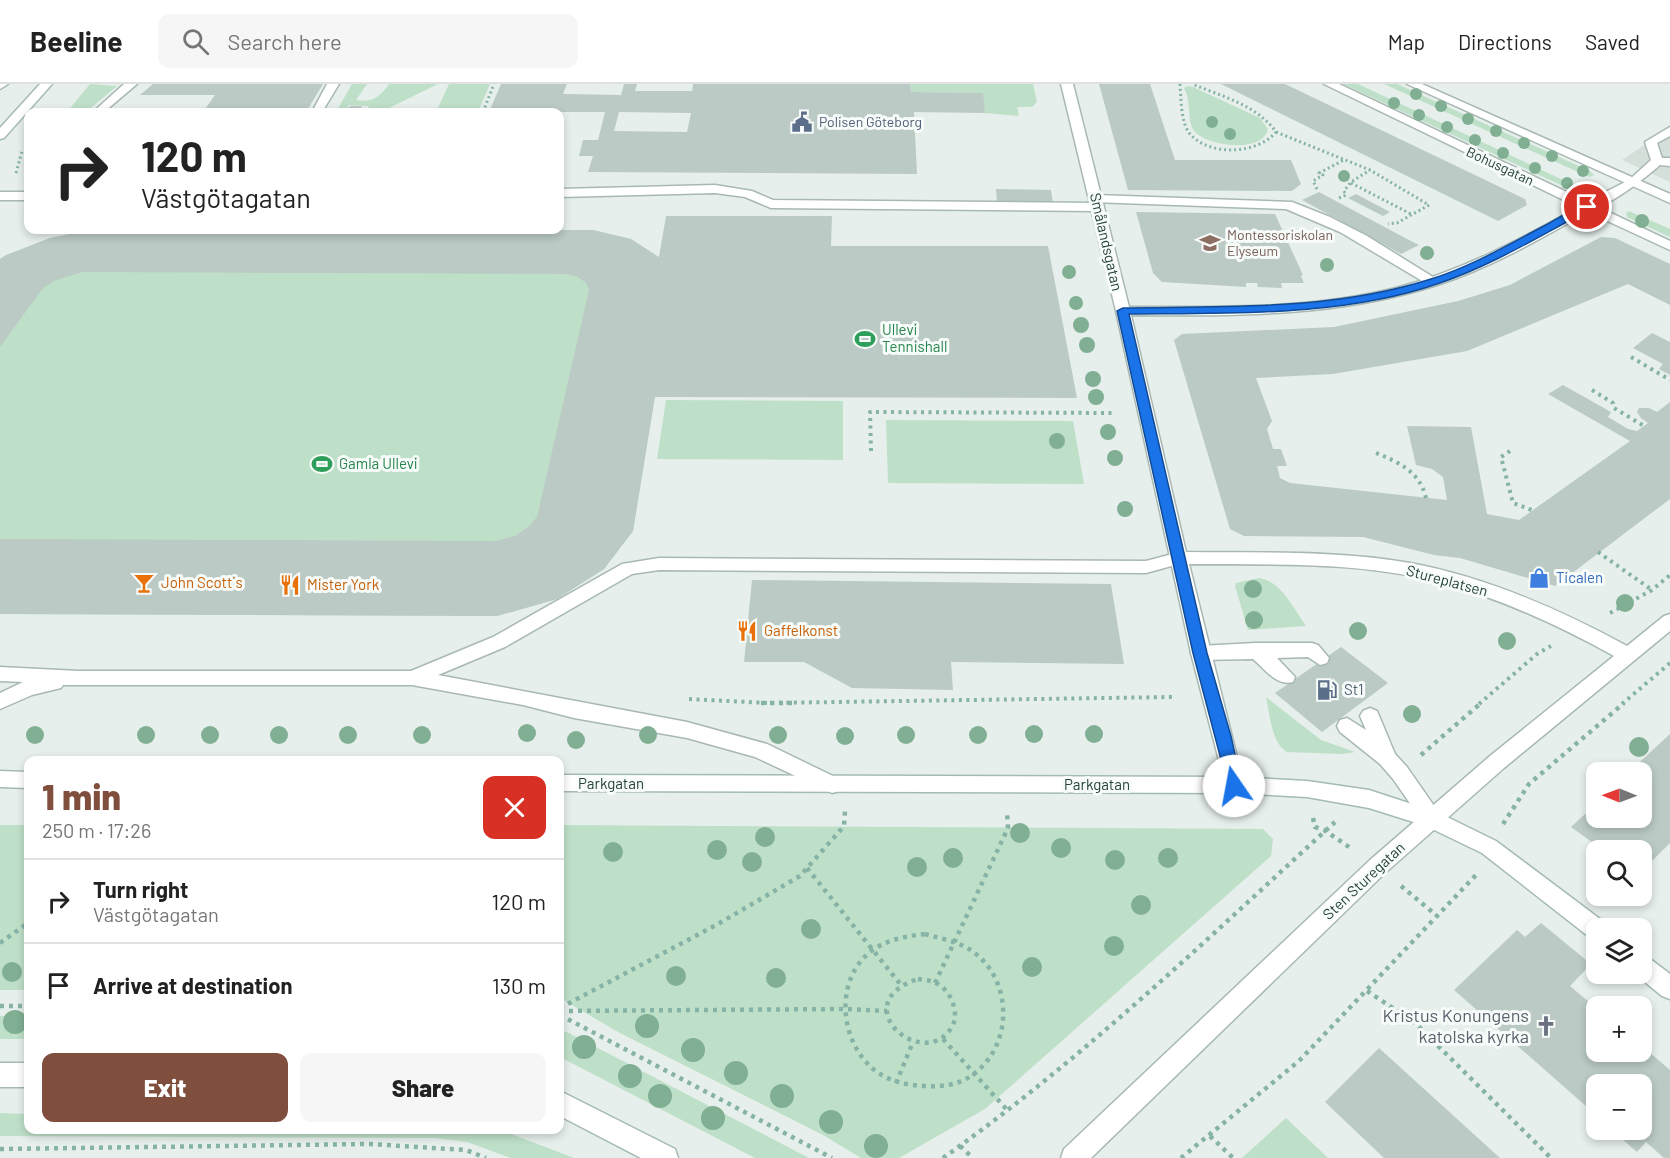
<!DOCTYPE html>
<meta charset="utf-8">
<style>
:root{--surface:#fff;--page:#f6f6f6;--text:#222;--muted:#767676;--line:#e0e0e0;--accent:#804e3d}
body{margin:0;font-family:Barlow,sans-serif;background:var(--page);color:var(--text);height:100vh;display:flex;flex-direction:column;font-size:22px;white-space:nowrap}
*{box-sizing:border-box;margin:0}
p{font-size:20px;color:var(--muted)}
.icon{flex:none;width:33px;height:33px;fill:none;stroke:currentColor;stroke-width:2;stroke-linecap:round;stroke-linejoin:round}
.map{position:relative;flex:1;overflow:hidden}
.side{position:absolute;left:24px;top:672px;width:540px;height:378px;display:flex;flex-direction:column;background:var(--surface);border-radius:12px;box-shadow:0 3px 9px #0003}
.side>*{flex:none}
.hud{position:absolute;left:24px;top:24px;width:540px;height:126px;border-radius:12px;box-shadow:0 3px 9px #0003;background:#fff;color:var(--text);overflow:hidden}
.needle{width:39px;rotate:271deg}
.buttons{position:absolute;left:1586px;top:678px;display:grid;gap:12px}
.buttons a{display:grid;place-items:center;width:66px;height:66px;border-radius:12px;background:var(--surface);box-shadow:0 3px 9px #0003;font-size:30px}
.pin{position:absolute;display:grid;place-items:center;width:51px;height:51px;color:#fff;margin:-26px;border:3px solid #fff;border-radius:50%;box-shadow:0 2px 6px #0007}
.me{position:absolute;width:66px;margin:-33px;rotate:348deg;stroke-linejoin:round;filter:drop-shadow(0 0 4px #0008)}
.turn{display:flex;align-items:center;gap:21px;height:126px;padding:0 18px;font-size:27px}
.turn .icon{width:78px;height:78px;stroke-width:2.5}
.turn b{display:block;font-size:42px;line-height:51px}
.round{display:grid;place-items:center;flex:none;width:63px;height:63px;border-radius:12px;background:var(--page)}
.overview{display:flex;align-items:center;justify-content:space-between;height:102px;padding:0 18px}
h1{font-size:36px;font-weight:800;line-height:45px;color:var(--accent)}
.cta{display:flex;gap:12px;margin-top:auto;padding:12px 18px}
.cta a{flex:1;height:69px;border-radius:12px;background:var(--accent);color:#fff;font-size:24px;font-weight:800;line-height:69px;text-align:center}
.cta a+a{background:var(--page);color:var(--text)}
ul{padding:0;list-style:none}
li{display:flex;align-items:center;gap:18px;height:84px;padding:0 18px;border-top:2px solid var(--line)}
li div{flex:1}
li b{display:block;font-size:22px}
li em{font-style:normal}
header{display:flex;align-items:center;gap:36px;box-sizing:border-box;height:84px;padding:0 30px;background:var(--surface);border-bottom:2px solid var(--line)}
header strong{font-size:28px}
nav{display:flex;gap:33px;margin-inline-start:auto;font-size:21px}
.search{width:420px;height:54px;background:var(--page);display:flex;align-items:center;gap:15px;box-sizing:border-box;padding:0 21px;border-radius:12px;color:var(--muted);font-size:22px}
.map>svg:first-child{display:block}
</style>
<header>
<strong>Beeline</strong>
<div class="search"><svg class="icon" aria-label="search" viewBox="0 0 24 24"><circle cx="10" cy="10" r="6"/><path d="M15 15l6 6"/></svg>Search here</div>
<nav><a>Map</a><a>Directions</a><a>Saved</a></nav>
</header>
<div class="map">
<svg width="1670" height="1074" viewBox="0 0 1670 1074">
<rect width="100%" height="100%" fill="#e6efeb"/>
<polygon fill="#d4dfda" points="1670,44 1670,98 1622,76"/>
<g fill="#bfe0c8">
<polygon points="90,0 117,2 86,28 67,28"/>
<path d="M352,0H367L356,16C372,19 380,13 389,0H438L381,28H366L369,22L349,21L345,28H336Z"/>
<polygon points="449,0 490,0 478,28 436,28"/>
<polygon points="910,0 1033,0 1037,18 1032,23 1017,23 1019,32 985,29 982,9 911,8"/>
<polygon points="1343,0 1358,0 1576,102 1567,104"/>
<polygon points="1384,0 1397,0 1590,87 1594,91 1589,93"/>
<path d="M1187,2L1193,3L1260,34L1268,45C1263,69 1211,63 1196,49C1186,40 1192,18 1184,4Z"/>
<polygon points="1629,127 1670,145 1670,153 1627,133 1626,129"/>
<polygon points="91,146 593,146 631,155 673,197 633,447 604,485 557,515 497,532 0,530 0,175 50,154"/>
<polygon points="666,316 843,317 843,376 657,375"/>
<polygon points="886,336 1073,337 1084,400 888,399"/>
<path d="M1259,494C1281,497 1294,525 1306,542L1248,546L1235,502L1236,499Z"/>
<path d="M1266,613L1321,656L1355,668L1343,670L1287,668C1271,659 1270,630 1266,613Z"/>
<rect x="0" y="741" width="28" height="165"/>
<polygon points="560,741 1263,745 1273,755 1271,772 985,1025 899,1074 861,1074 823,1051 618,948 560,914"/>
<rect x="0" y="932" width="28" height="23"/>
<polygon points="560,946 569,949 809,1074 755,1074 560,973"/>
<polygon points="0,1029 28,1030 28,1046 501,1046 574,1074 511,1074 467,1058 435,1054 0,1052"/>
<polygon points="1286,1034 1328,1074 1242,1074"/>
</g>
<g fill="#bbcac4" fill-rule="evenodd">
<polygon points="153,0 323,0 306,28 203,28 215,11 140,11"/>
<path d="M501,0H567L563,10L621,11L624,0H637L635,7H692L693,0H910L911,8L983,9L985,29L914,28L917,90L588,88L593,72H579L583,56H598L605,28H489ZM619,28L691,29L687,48L614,47Z"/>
<polygon points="1099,0 1150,0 1175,76 1291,76 1301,100 1292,107 1128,106"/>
<polygon points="1221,0 1285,0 1525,115 1527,121 1498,137"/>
<polygon points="350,22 362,22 359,28 346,28"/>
<polygon points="996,105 1051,106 1053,119 997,119"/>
<polygon points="1319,108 1407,155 1419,161 1401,170 1302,116"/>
<polygon points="1356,110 1390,128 1383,132 1348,114"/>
<polygon points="1136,128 1275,130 1303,191 1301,192 1304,199 1281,199 1282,204 1258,203 1257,199 1246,199 1246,203 1162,198 1153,189"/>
<polygon points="666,132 832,132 831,162 1048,162 1077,314 655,313 633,447 604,485 557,515 497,532 0,530 0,455 496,457 515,452 528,443 537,433 589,206 586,199 578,193 566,190 82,188 54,197 43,204 0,263 0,175 6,171 50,154 91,146 593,146 631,155 659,173"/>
<polygon points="1294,147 1315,147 1319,156 1297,156"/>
<polygon points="1601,153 1615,154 1670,180 1670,221 1628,200 1467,267 1333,290 1256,294 1272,337 1267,345 1273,365 1281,365 1287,382 1277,382 1280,394 1290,399 1447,416 1443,393 1432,385 1416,381 1407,342 1471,343 1487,430 1519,436 1630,357 1548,310 1563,301 1611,328 1608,333 1628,345 1637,347 1648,339 1641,334 1637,328 1639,324 1649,324 1657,328 1670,318 1670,415 1555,502 1460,474 1434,471 1363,453 1244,452 1230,445 1174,256 1182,250 1334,243 1458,217 1510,201"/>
<polygon points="1652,249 1670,258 1670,291 1659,285 1663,280 1633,264"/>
<polygon points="752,496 1111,500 1124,580 951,578 953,606 852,604 804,578 744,578"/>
<polygon points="1341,563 1388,599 1322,648 1275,609"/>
<polygon points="1670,650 1670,759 1641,788 1641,766 1603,766 1571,743 1596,720 1596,734 1641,734 1641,688 1629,688"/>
<polygon points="1541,839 1591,880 1570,902 1596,924 1596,968 1641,968 1641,961 1670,986 1670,1074 1664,1074 1646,1058 1637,1068 1612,1046 1641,1046 1641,1000 1596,1000 1596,1031 1454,906 1517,846 1525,853"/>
<polygon points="1379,964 1500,1074 1384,1074 1325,1018"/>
</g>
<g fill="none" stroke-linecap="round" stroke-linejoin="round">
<g stroke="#a8b8b2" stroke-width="3">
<g id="service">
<polygon points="124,0 137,0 104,28 93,28"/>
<path d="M1670,43V52L1657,59L1662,74H1670V82L1660,81C1646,93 1601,130 1582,126L1581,123L1582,120L1629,96L1651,76L1645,58Z"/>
<polygon points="715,101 752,107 773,116 1097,119 1103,123 1097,127 771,124 745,113 715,109 560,113 560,105"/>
<rect x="0" y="108" width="28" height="8"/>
<polygon points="1096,111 1292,118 1330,133 1367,152 1441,198 1434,202 1429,201 1340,148 1286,125 1092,118 1090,115"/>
<polygon points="1180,468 1186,470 1189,474 1186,478 1146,489 659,486 632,490 505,563 438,591 687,638 767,660 839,695 842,701 839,707 832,709 755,673 687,654 574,634 523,621 412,601 63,601 61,604 32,611 0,625 0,609 23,598 0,597 0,583 79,587 411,587 493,553 622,480 659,474 1146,477"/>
<path d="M1255,559H1312L1318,561L1329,574L1327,579L1320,581L1308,573L1277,574L1295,593L1293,598C1277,603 1264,584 1253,575L1200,576L1193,574L1191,569L1193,564L1200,562Z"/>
<polygon points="1370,624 1377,627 1395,670 1407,683 1439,729 1442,735 1439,741 1432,744 1425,741 1393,695 1380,680 1340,648 1337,642 1340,636 1347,634 1366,646 1360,632 1363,627"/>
</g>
</g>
<g stroke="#a8b8b2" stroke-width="3">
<g id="minor">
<polygon points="327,0 339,0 322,28 312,28"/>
<path d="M1061,0H1073L1129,223C1217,223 1309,226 1396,204C1461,187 1520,156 1578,123L1324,0H1339L1670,157V166L1588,128C1540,155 1492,183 1440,200C1340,233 1235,232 1131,231L1186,468C1260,469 1336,466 1410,479C1486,493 1559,525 1627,562L1664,532L1670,530V547L1504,684L1384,790L1091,1074H1061L1064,1065L1370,776L1490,672L1614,572C1558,541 1500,514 1438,498C1358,477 1271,481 1189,480L1244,701L1241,707L1234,709L1227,707L1191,569L1116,227Z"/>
<polygon points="1407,0 1422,0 1670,110 1670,119"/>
</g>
</g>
<g stroke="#a4bbb3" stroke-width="3">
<g id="secondary">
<polygon points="0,0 8,0 0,5"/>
<polygon points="40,0 52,0 4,54 0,55 0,44"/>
<polygon points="0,687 28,688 28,704 0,703"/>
<polygon points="560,691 1234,693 1307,697 1369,706 1439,729 1496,757 1604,838 1607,844 1596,844 1596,855 1588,852 1482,769 1426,742 1369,724 1307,713 1234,709 560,707"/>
<polygon points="1641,871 1649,874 1670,890 1670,915 1662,912 1635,890 1641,890"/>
<rect x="0" y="979" width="28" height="24"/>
<polygon points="560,1007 675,1065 678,1074 641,1074 560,1032"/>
</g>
</g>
<g stroke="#86b3a5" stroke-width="3" stroke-dasharray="2 3" stroke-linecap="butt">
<path d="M1180,0C1181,14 1181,40 1190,50C1210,73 1258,70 1276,48C1257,21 1221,12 1192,0"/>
<polyline points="483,28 494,0"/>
<polyline points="1276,48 1370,86 1429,121 1397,139 1388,140"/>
<polyline points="16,89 22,67"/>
<polyline points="1351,99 1411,130"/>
<polyline points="1317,105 1313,97 1323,91 1319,89 1344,76"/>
<polyline points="1339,114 1346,111 1344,107 1351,98 1370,86"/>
</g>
<g stroke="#86b3a5" stroke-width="4" stroke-dasharray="3 4.5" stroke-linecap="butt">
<polyline points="1631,273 1670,296"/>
<polyline points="1592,306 1613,319 1614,324 1644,342"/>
<polyline points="871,367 870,328 1112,329"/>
<polyline points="1510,367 1501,373 1513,419 1532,426"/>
<path d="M1376,369C1399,378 1420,388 1426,414"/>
<polyline points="1598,468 1652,506"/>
<polyline points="1610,529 1652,506 1670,491"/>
<polyline points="689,615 768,619 1172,613"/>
<polyline points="1479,620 1537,570 1551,562"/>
<polyline points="1622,620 1670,579"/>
</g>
<g stroke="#86b3a5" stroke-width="4.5" stroke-dasharray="4 5" stroke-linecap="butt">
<polyline points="761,619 792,619"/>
<polyline points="1421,671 1481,619"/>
<polyline points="1313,734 1315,743 1324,746 1352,765"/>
<polyline points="1503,740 1529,700 1624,619"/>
<polyline points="807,784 901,901"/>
<polyline points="1401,802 1436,831"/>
<path d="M925,850C942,855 962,858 976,870C1012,899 1013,959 975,989C960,1001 943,1003 924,1002C907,1001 891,998 877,988C840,961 833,898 870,868C885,856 906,852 925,850Z"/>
<polyline points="0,859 28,839"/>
<path d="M918,895C924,896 931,896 936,899C951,906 960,929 952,943C923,990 843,919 918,895Z"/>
<polyline points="935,899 1008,744 1007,727"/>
<polyline points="1367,907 1414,938 1551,1074"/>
<polyline points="0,922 28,922"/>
<polyline points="560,924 718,840 800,792 844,742 845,727"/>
<polyline points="560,927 844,925 887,927"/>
<polyline points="560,931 832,1074"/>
<polyline points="943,955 1008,1027"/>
<polyline points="896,999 913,958"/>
<polyline points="1210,1052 1233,1074"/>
<polyline points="960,1062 973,1074"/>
<polyline points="0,1065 369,1060 466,1066 486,1074"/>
<path d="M943,1074C1083,975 1208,854 1335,738"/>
<polyline points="1181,1074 1299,977 1476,791"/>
</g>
<use href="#service" fill="#fff" fill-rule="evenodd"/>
<use href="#minor" fill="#fff" fill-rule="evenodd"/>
<use href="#secondary" fill="#fff" fill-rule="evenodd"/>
</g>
<g fill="#80af93">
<circle cx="1416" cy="10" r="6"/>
<circle cx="1394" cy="19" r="6"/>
<circle cx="1441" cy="22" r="6"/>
<circle cx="1419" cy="31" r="6"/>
<circle cx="1468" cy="35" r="6"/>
<circle cx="1212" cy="38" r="6"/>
<circle cx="1447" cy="43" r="6"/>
<circle cx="1496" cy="47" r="6"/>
<circle cx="1230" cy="50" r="6"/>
<circle cx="1475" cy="56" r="6"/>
<circle cx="1524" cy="59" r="6"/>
<circle cx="1503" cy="69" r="6"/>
<circle cx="1552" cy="72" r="6"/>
<circle cx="1535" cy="84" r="6"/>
<circle cx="1583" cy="87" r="6"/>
<circle cx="1344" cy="92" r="6"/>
<circle cx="1567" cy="99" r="6"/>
<circle cx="1642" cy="137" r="7"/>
<circle cx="1427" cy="169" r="7"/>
<circle cx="1327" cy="181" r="7"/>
<circle cx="1069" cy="188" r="7"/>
<circle cx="1076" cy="219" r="7"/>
<circle cx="1081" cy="241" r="8"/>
<circle cx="1087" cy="261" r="8"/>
<circle cx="1093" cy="295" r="8"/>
<circle cx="1096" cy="313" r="8"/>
<circle cx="1108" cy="348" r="8"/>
<circle cx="1057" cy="357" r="8"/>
<circle cx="1115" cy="374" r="8"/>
<circle cx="1125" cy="425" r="8"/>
<circle cx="1253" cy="505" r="9"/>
<circle cx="1625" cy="519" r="9"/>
<circle cx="1254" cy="536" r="9"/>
<circle cx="1358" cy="547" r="9"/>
<circle cx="1507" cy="557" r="9"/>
<circle cx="1412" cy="630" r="9"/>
<circle cx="527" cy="649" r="9"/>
<circle cx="1034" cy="650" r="9"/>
<circle cx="1094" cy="650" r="9"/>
<circle cx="35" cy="651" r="9"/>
<circle cx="146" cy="651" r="9"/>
<circle cx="210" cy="651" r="9"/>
<circle cx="279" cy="651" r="9"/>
<circle cx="348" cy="651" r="9"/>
<circle cx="422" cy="651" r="9"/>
<circle cx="648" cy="651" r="9"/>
<circle cx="778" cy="651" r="9"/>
<circle cx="906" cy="651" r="9"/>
<circle cx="978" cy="651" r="9"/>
<circle cx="845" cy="652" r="9"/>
<circle cx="576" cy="656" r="9"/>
<circle cx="1639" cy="663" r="10"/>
<circle cx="1020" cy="749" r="10"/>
<circle cx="765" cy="753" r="10"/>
<circle cx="1061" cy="764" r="10"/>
<circle cx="717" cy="766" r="10"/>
<circle cx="613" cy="768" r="10"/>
<circle cx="953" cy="774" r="10"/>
<circle cx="1168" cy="774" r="10"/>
<circle cx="1115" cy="776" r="10"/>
<circle cx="752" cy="778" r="10"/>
<circle cx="917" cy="783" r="10"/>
<circle cx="1141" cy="821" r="10"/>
<circle cx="811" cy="845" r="10"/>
<circle cx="1114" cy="862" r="10"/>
<circle cx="1032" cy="883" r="10"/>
<circle cx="12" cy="888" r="10"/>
<circle cx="676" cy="892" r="10"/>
<circle cx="776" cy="894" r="10"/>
<circle cx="15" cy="938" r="12"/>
<circle cx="647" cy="942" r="12"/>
<circle cx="584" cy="963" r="12"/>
<circle cx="693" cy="966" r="12"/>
<circle cx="736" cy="989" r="12"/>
<circle cx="630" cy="992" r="12"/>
<circle cx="660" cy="1012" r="12"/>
<circle cx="782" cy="1012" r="12"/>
<circle cx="713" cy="1034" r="12"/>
<circle cx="831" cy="1038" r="12"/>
<circle cx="876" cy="1062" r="12"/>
</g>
<path fill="#1a73e8" stroke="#114b97" stroke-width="1.5" d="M1587,120L1592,123L1591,125C1541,151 1493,181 1440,199C1343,233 1230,229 1129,230L1207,569L1231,652L1242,702L1239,706L1234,708L1229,706L1193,569L1117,227L1123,224C1226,222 1331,227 1431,195C1470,183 1506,162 1542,143C1557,135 1572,125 1587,120Z"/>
<defs>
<g id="civic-bare" transform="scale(1.62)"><path d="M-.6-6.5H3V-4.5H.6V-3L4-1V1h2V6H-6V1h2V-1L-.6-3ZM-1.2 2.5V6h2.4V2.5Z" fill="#5c6f8a" stroke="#f7fbf9" stroke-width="2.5" paint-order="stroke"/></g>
<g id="school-bare" transform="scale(1.62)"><path d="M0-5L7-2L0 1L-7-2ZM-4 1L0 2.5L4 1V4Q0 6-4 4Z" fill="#8d6e63" stroke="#f7fbf9" stroke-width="2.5" paint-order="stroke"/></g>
<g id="stadium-bare" transform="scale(1.62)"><path d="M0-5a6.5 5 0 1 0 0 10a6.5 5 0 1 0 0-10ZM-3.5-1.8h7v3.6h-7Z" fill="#2e9e5b" stroke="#f7fbf9" stroke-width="2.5" paint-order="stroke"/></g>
<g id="shop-bare" transform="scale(1.62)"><path d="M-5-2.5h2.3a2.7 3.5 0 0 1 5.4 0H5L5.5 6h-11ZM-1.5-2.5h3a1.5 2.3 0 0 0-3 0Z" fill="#3f7fe0" stroke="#f7fbf9" stroke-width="2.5" paint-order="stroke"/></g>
<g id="bar-bare" transform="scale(1.62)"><path d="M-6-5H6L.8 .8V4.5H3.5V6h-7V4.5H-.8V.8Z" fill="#e8710a" stroke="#f7fbf9" stroke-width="2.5" paint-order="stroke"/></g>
<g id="restaurant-bare" transform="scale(1.62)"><path d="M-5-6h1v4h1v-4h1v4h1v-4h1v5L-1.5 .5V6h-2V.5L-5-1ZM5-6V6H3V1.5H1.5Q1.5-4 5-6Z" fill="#e8710a" stroke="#f7fbf9" stroke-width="2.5" paint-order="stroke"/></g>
<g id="fuel-bare" transform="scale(1.62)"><path d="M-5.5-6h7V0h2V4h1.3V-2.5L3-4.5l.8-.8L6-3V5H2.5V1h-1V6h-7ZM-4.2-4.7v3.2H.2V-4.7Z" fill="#5c6f8a" stroke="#f7fbf9" stroke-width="2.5" paint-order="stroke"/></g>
<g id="church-bare" transform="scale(1.62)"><path d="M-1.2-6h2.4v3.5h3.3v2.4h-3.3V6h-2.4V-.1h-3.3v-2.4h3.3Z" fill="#6b7280" stroke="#f7fbf9" stroke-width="2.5" paint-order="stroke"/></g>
</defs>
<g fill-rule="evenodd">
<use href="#civic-bare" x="802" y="38"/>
<use href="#school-bare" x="1210" y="159"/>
<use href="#stadium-bare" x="865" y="255"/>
<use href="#stadium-bare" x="322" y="380"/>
<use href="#shop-bare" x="1539" y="494"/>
<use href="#bar-bare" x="144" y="499"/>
<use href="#restaurant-bare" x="290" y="501"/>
<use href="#restaurant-bare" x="747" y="547"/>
<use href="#fuel-bare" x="1327" y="606"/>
<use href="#church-bare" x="1546" y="942"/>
</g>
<g text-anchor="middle" stroke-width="6" stroke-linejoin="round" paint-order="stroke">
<g font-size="14" fill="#4e5e75" stroke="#f7fbf9" text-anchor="start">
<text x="819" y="43">Polisen Göteborg</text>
</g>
<g font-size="14" fill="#24423a" stroke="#f7fbf9">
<text transform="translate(1500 82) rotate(25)" y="5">Bohusgatan</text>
</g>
<g font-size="14" fill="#785e54" stroke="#f7fbf9" text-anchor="start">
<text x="1227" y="156">Montessoriskolan<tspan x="1227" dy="16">Elyseum</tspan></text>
</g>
<g font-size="15" fill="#24423a" stroke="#f7fbf9">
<text transform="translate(1106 158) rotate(77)" y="5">Smålandsgatan</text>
<text transform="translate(1447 497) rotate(15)" y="5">Stureplatsen</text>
<text x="611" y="705">Parkgatan</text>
<text x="1097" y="706">Parkgatan</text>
<text transform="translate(1364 797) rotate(-43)" y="5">Sten Sturegatan</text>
</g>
<g font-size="15" fill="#27864d" stroke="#f7fbf9" text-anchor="start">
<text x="882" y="251">Ullevi<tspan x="882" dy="17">Tennishall</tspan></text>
<text x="339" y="385">Gamla Ullevi</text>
</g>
<g font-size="15" fill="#366cbe" stroke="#f7fbf9" text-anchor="start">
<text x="1556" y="499">Ticalen</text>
</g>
<g font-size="15" fill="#c56008" stroke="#f7fbf9" text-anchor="start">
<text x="161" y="504">John Scott´s</text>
<text x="307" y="506">Mister York</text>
<text x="764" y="552">Gaffelkonst</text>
</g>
<g font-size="15" fill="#4e5e75" stroke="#f7fbf9" text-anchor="start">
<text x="1344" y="611">St1</text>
</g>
<g font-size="18" fill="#5b616d" stroke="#f7fbf9" text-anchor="end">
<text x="1529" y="938">Kristus Konungens<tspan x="1529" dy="21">katolska kyrka</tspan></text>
</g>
</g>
</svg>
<div class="buttons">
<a><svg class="needle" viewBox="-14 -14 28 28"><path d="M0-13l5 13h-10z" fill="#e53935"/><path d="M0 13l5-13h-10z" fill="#767676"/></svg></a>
<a><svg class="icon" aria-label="search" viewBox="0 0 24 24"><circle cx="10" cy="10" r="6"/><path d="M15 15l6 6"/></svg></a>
<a><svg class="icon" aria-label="layers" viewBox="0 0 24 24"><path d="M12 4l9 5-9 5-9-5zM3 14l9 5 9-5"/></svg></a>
<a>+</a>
<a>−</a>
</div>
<div class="pin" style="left:1587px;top:123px;background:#d93025"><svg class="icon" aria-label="arrive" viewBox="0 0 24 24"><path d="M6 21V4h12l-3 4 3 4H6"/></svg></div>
<svg class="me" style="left:1234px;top:702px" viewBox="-20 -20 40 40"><circle r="19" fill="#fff"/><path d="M0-13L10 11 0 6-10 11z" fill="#1a73e8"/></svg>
<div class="hud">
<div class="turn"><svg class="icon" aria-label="right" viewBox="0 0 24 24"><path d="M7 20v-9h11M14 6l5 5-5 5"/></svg><div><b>120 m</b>Västgötagatan</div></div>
</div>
<section class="side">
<div class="overview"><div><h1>1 min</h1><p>250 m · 17:26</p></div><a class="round" style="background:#d93025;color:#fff"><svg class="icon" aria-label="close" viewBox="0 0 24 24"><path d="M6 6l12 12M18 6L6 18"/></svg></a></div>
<ul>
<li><svg class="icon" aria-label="right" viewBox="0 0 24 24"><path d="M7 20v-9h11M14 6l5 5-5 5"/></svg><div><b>Turn right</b><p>Västgötagatan</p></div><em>120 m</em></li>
<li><svg class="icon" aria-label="arrive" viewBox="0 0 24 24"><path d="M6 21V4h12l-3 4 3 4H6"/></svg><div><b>Arrive at destination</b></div><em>130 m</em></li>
</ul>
<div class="cta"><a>Exit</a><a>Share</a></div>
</section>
</div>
